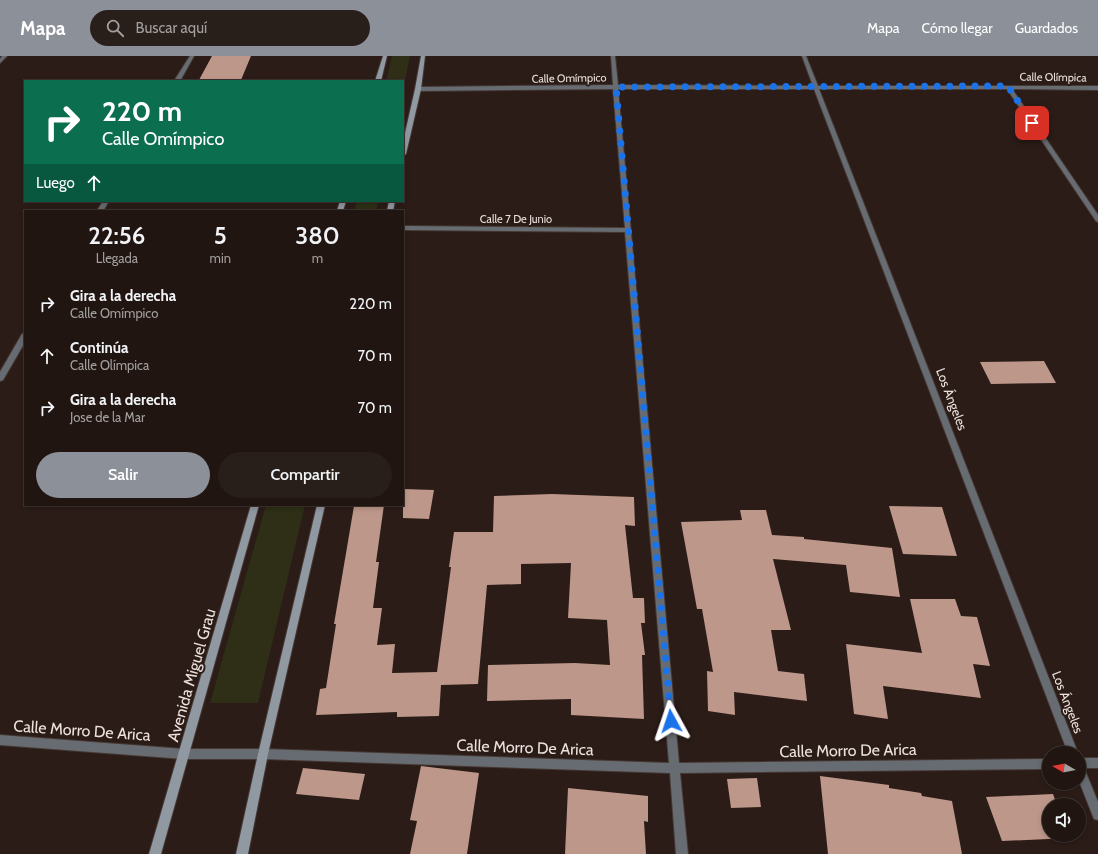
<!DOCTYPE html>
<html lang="es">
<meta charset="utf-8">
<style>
:root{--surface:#201511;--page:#281e1a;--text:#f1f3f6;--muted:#a29f9f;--line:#3d3431;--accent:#8c9099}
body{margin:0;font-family:Cabin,sans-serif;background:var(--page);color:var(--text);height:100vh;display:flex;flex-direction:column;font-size:15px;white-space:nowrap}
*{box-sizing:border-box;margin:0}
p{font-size:13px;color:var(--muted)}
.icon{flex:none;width:22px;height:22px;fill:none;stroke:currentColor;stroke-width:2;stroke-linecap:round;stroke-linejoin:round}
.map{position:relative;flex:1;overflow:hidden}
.sheet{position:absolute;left:24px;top:154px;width:380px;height:296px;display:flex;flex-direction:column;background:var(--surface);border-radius:0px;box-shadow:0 2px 6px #0003,0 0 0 1px var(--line)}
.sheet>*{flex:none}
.banner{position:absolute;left:24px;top:24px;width:380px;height:122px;border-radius:0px;box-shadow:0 2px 6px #0003,0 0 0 1px var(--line);background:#0b6e4f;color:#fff;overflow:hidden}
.needle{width:26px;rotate:279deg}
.tools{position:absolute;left:1042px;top:690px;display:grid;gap:8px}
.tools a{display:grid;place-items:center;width:44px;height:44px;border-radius:50%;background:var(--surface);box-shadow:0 2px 6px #0003,0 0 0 1px var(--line);font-size:20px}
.pin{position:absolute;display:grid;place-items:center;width:34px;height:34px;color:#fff;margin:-17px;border-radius:8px;box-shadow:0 2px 6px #0006}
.me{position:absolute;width:44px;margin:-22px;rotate:355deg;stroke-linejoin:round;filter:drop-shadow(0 0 3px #0008)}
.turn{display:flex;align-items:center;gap:14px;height:84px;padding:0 12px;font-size:18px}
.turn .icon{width:52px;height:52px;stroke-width:2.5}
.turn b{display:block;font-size:28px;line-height:34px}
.then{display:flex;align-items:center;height:38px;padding:0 12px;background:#0003;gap:8px;font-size:15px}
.eta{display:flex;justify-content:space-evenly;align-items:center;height:68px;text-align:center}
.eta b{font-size:24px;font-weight:600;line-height:28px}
.cta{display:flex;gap:8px;margin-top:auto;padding:8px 12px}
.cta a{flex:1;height:46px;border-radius:24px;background:var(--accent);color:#fff;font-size:16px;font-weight:600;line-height:46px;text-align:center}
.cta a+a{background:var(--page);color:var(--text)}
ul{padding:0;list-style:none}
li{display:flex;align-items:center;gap:12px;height:52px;padding:0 12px}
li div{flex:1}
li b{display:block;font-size:15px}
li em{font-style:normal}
header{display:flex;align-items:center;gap:24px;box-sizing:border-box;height:56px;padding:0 20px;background:var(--accent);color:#fff}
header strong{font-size:19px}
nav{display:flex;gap:22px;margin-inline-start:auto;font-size:14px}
.search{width:280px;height:36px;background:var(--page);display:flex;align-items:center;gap:10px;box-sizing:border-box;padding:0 14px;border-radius:22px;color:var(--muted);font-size:15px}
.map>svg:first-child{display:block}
</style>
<header>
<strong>Mapa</strong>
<div class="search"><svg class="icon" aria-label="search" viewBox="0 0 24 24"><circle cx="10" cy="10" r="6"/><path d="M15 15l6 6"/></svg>Buscar aquí</div>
<nav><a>Mapa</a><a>Cómo llegar</a><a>Guardados</a></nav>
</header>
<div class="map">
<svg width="1098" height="798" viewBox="0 0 1098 798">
<rect width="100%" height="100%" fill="#2b1c17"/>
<g fill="#2e2f16">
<polygon points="392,0 410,0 403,33 403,25 386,25"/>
<polygon points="357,145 378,145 376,155 354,155"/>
<polygon points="266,449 305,449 258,647 210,647"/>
</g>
<g fill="#bd978a">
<polygon points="212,0 251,0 241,24 199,24"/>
<polygon points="1044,305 1056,327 991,328 980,306"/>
<polygon points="403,433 434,434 429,463 403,462"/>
<polygon points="552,438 634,441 635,470 625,469 633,542 644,542 645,567 641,567 645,599 642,599 644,663 571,659 571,643 487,645 488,609 575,607 610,609 607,564 568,562 571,507 521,508 521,528 487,529 478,628 441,629 439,660 397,661 397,656 316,659 320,633 326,632 336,568 334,568 354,450 384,449 376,506 379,506 373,552 382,552 377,589 395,588 392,617 437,616 451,511 449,511 454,476 493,476 494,440"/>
<polygon points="889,450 942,451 957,500 903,498"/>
<polygon points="740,454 766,454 772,479 804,481 804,483 892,492 900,541 850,536 846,509 773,503 791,574 771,574 778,615 804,618 807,645 734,636 735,659 708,655 707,615 713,616 702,553 697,553 681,466 742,464"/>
<polygon points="910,543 955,543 961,560 977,561 990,610 973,608 981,642 883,630 888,663 854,658 846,588 922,597"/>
<polygon points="421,710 479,717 467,798 410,798 417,765 410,764"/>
<polygon points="303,712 365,718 359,744 296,738"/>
<polygon points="820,720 889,729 889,732 921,737 922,740 952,745 962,798 828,798"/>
<polygon points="757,722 761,751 731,752 727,723"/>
<polygon points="568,732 648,740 648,766 644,765 646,798 565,798"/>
<polygon points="1053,738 1057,749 1049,749 1049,779 1069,779 1070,782 1002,785 986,741"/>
</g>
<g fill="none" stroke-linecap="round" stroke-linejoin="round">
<g stroke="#463833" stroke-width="2">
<g id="street">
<polygon points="2,0 7,0 0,7 0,3"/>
<polygon points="190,0 194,0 180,25 174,25"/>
<polygon points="611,0 615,0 618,29 813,30 802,0 806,0 818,30 1098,30 1098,34 1012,33 1098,159 1098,166 1096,165 1007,33 819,33 1078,697 1068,697 814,33 618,33 679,707 1049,703 1049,713 680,717 688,798 676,798 670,717 263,703 184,703 0,689 0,679 184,693 263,693 669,707 625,176 403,174 403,170 625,172 613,33 418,35 415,33 418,31 613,29"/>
<polygon points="103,145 109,145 103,155 97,155"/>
<polygon points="25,277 25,286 3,324 0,325 0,316 22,278"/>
<polygon points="1079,702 1098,702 1098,712 1084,712 1098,746 1098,764 1094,763 1079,725"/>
</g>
</g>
<g stroke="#463833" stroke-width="2">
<g id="secondary">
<polygon points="383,0 387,0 381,25 375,25"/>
<polygon points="421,0 425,0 421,33 406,98 403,100 403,86 415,33"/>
<polygon points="340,145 346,145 343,155 337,155"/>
<polygon points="389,145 395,145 393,155 387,155"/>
<polygon points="251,449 259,449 161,798 149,798"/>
<polygon points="317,449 325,449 268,698 248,798 236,798 258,698"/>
</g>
</g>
<use href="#street" fill="#676c72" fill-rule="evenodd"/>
<use href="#secondary" fill="#9098a2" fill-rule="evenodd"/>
</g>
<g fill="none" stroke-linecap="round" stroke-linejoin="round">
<polyline stroke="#1a73e8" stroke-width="7" stroke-dasharray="0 12.6" points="671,665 616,31 1008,30 1032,67"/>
</g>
<g text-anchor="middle" stroke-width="4" stroke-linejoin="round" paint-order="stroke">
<g font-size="11" fill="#ebe1dd" stroke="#2b1c17">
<text transform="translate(1053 21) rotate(1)" y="4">Calle Olímpica</text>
<text transform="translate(569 22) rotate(-1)" y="4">Calle Omímpico</text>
<text x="516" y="167">Calle 7 De Junio</text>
</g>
<g font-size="13" fill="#ebe1dd" stroke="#2b1c17">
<text transform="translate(952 343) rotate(69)" y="5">Los Ángeles</text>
<text transform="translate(1068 646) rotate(69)" y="5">Los Ángeles</text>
</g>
<g font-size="16" fill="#ebe1dd" stroke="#2b1c17">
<text transform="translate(191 619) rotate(-74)" y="6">Avenida Miguel Grau</text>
<text transform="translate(82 674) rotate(4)" y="6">Calle Morro De Arica</text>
<text transform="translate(525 691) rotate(2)" y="6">Calle Morro De Arica</text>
<text transform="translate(848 694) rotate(-1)" y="6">Calle Morro De Arica</text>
</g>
</g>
</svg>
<div class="tools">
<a><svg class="needle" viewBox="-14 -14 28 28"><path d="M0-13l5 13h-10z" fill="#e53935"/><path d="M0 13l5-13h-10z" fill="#a29f9f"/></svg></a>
<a><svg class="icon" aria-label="sound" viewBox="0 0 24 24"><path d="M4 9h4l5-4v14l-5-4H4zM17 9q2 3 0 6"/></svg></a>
</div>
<div class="pin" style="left:1032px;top:67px;background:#d93025"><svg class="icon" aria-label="arrive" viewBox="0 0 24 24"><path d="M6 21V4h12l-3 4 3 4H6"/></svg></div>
<svg class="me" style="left:671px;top:665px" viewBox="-20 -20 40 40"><path d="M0-17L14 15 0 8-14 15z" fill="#1a73e8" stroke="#fff" stroke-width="4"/></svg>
<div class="banner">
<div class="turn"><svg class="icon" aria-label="right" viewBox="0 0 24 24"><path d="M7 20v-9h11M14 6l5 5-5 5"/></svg><div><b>220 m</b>Calle Omímpico</div></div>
<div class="then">Luego<svg class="icon" aria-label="ahead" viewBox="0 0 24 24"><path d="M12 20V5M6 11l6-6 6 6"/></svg></div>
</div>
<section class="sheet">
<div class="eta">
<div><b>22:56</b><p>Llegada</p></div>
<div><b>5</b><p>min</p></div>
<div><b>380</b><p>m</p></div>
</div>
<ul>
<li><svg class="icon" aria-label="right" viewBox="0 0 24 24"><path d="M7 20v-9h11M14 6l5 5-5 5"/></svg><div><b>Gira a la derecha</b><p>Calle Omímpico</p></div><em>220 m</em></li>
<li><svg class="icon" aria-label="ahead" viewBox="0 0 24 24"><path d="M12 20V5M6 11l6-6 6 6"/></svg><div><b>Continúa</b><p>Calle Olímpica</p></div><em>70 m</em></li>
<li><svg class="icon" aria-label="right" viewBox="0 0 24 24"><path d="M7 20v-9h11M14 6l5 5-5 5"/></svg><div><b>Gira a la derecha</b><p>Jose de la Mar</p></div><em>70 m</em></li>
</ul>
<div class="cta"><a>Salir</a><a>Compartir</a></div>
</section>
</div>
